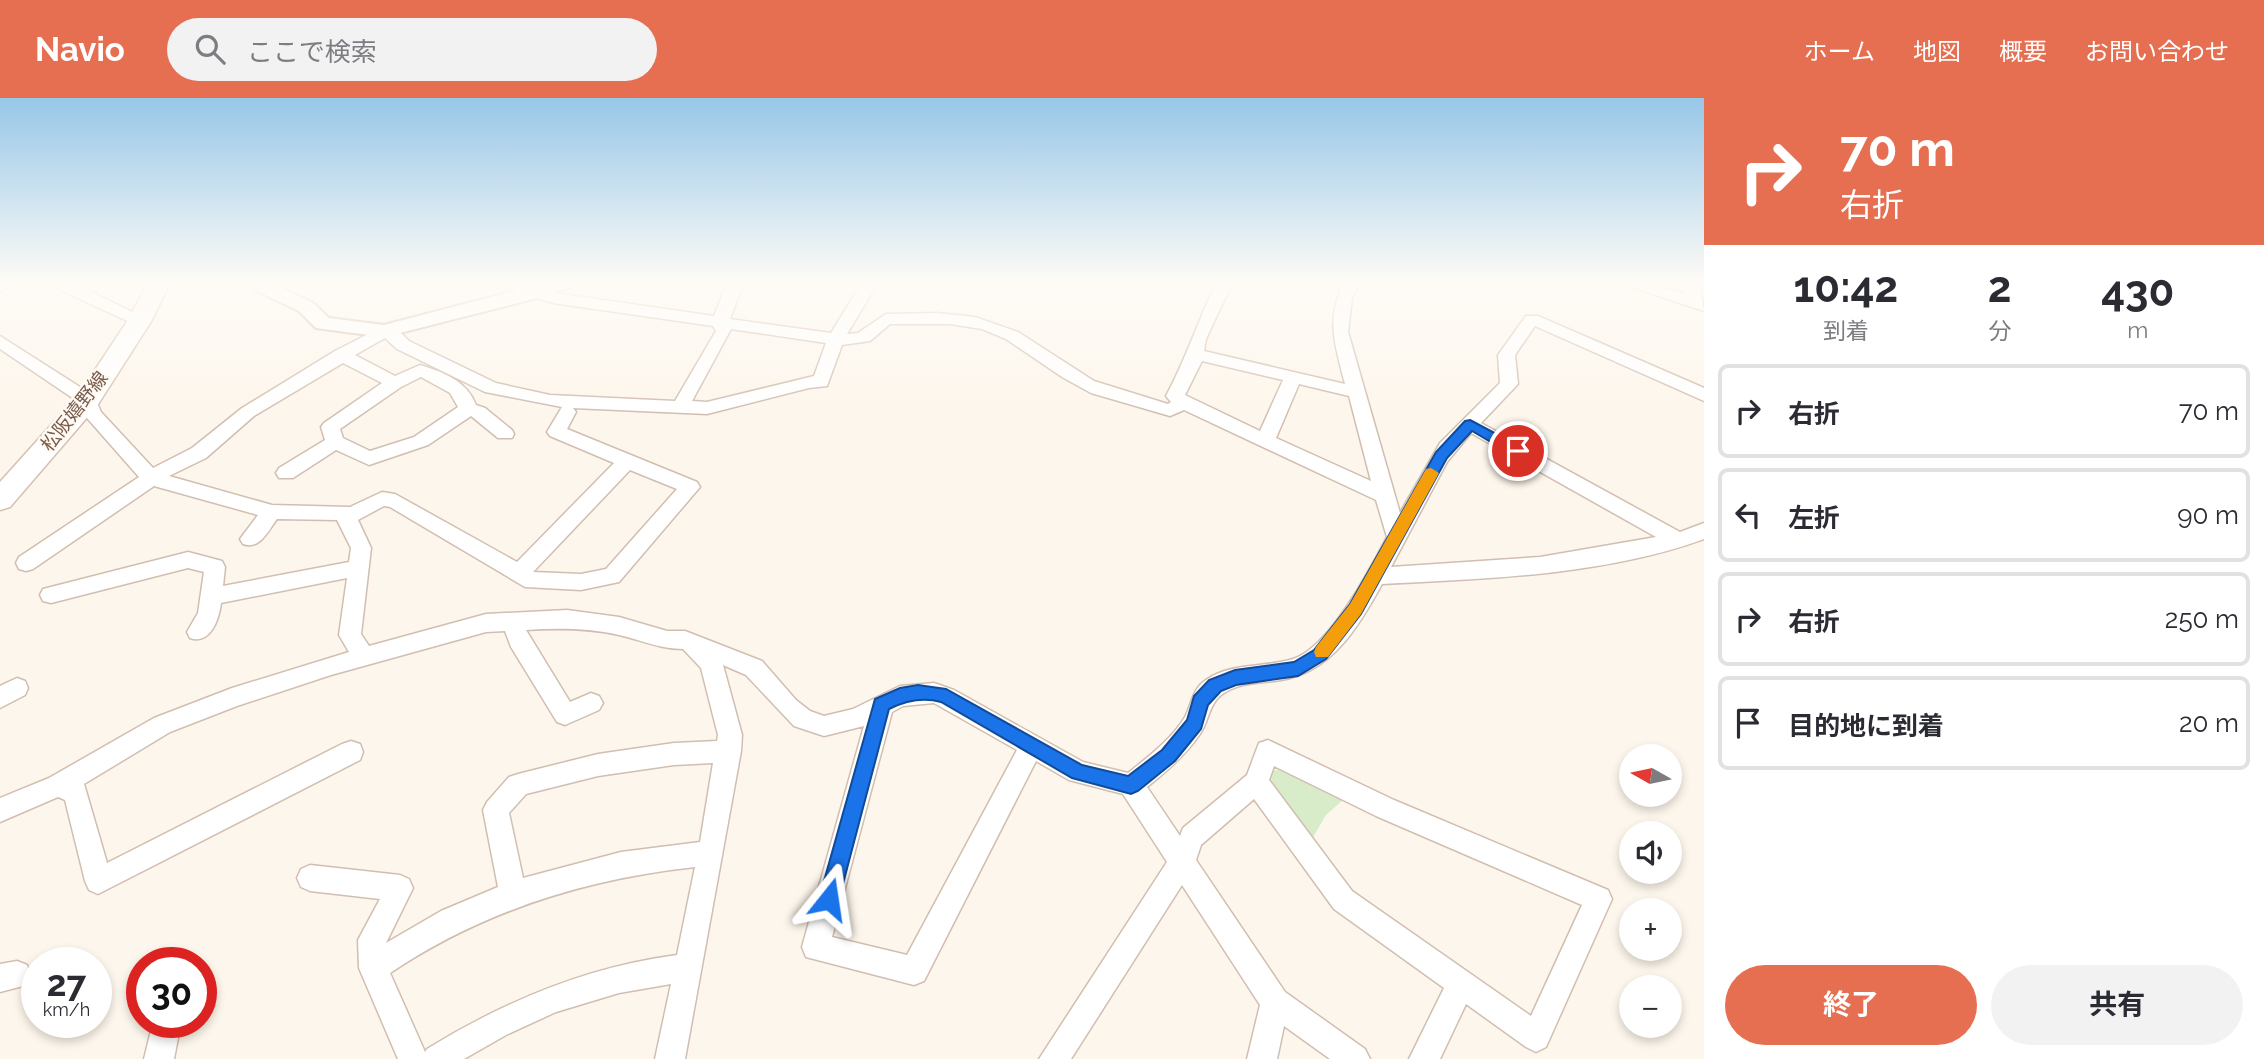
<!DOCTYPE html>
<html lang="ja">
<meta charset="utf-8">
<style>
:root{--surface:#fff;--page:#f2f2f3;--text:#2b2b33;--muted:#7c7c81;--line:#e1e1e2;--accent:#e76f51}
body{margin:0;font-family:Raleway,"Noto Sans JP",sans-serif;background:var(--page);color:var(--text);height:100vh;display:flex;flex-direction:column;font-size:26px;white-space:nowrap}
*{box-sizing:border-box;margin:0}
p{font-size:23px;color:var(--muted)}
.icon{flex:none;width:38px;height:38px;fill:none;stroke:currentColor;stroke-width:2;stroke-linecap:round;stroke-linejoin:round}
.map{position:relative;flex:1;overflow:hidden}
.drawer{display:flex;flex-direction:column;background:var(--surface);width:560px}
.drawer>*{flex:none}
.banner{background:#e76f51;color:#fff;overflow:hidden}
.needle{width:46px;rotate:279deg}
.tools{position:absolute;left:1619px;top:646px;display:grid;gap:14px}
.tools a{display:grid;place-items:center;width:63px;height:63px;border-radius:50%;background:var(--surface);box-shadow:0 4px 10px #0003;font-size:35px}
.speed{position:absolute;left:21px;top:849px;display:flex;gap:14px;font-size:35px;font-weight:700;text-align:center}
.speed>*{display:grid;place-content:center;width:91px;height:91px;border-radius:50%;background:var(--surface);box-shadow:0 4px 10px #0003;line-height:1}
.speed small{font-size:18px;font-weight:400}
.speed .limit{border:10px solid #d22;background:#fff;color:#111}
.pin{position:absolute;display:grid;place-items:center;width:60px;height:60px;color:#fff;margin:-30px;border:4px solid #fff;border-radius:50%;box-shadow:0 2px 7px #0007}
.me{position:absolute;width:77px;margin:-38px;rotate:15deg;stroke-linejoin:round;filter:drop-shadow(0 0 5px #0008)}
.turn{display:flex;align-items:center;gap:24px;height:147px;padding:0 21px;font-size:32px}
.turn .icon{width:91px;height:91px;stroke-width:2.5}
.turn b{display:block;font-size:49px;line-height:60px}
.eta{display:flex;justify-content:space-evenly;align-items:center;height:119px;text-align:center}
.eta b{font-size:42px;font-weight:700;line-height:49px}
.primary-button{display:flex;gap:14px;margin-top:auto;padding:14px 21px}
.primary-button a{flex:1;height:80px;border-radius:42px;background:var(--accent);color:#fff;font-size:28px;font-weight:700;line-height:80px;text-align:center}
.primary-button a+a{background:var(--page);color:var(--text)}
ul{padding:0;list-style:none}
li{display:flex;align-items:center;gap:21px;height:94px;margin:0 14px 10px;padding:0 7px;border:4px solid var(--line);border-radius:10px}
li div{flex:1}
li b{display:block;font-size:26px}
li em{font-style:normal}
header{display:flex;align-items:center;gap:42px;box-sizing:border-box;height:98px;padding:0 35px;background:var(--accent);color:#fff}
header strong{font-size:33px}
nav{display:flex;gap:38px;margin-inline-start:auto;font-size:24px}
.search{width:490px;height:63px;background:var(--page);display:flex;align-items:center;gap:18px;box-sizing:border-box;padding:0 24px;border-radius:38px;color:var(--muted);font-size:26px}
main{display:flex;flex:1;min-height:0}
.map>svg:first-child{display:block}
</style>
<header>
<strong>Navio</strong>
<div class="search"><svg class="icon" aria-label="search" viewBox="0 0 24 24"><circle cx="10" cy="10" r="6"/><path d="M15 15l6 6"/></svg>ここで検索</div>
<nav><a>ホーム</a><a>地図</a><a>概要</a><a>お問い合わせ</a></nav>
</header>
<main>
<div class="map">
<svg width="1704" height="961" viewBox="0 0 1704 961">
<rect width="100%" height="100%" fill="#fdf6ec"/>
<polygon fill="#d8ecc9" points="1274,672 1289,672 1345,700 1326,717 1312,741 1268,684"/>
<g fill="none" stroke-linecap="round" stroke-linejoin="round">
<g stroke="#d1beb0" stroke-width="3">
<g id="minor">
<polygon points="0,183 21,183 0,193"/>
<polygon points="54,183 70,183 148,222 140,227 134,226 60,192"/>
<path d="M509,183H525L527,187L555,195L714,218L728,183H744L730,221L831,235L863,183H879L847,236L858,235L886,216L937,215L975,219L1018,234L1094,283L1168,306L1171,304L1166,298C1186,261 1199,221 1217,183H1233L1206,241L1204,253L1345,286C1335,247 1325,220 1345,183H1361L1352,200L1348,234L1400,415L1440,345L1500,285L1498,257L1526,218H1538L1704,290V303L1535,228L1515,257L1518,286L1481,325L1680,434L1704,425V441C1606,477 1486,481 1382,486C1359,528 1332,574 1281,582C1262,585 1241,584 1224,595C1209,604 1209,623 1200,636C1186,657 1166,674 1147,689L1180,738L1183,730L1247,677L1259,645L1268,642L1394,702L1608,792L1612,801L1546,949L1536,954L1526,949L1466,906L1440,961H1409L1444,890L1334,811L1254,701L1201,747L1196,762L1285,894L1365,951L1370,961H1330L1284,928L1277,961H1247L1260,907L1182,787L1071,961H1039L1167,764L1123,696L1069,682L1036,663L924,883L914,887L806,859L802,849L864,628L824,638L794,628L746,577L723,567L742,637L741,653L685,961H655L671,886L619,895L556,914L506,937L464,961H398L359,870L358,842L380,801L310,793L301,789L297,780L301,771L310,767L400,777L409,781L413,790L386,845L441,813L498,789L483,712L487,704L509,679L518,676L598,656L674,645L717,643L718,637L701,570L683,551C660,551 641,542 619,537C588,530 558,530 526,532L570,604L591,595L599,598L603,605L599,612L565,627L557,624L511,549L505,533L486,534L331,577L237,608L170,634L84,686L107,765L342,646L351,643L360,646L363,654L360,662L98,796L89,792L85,783L65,702L58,699L0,724V700L49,680L154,620L232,590L349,554L339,537L347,480L221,505C219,522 210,547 190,540L187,534L198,515L204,474L188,470L51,505L43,503L40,497L43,491L188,454L222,463L225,469L223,488L349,464L351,450L337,422L277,421C268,433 260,452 243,446L240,441L258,417L154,388L33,471L26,473L19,471L16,465L19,459L139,379L87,320L80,305L0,251V238L94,298L101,314L153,370L192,350L242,310L335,253L384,228L400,234L409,243L496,285L550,297L675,303L716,233L713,228L553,205L514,193ZM890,226H950L982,231L1006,241L1062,279L1091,295L1170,318L1184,312L1376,402L1387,439C1370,472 1329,550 1293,561C1264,570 1232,564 1206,582C1192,591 1192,606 1185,619C1172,641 1148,659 1128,675L1083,664L954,592L934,585L900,588L853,611L824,618L810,613L796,602L762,563L685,533H667L619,519L567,512L486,516L369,548L361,536L371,450L358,422L384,408L390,409L525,489L581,492L619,484L700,389L697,384L567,331L576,314L573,310L707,316L809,290L827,288L842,247L870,243ZM731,231L826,245L814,278L707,304L692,303ZM385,240L397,251L485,294L562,309L547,334L550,338L614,365L517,464L395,396L382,394L350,409L272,407L169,378L206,360L254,318L343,265L382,285L324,325L321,329L325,342L279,370L276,375L279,380H293L336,352L369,367L428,347L471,318L498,340H512L514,336L512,332L485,310L476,307C467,283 443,274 420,267L395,278L355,257ZM1202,263L1283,282L1260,333L1185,297ZM421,279L450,295L458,309L414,339L370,353L343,340L340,331L401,289ZM1299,286L1349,298L1371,383L1276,340ZM1471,335L1656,439L1540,459L1391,469L1447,364ZM630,372L677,391L606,471L581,476L533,474ZM934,605L1017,652L907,857L832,839L892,614L903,608ZM713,665L700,744L621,754L523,780L509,715L526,696L598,678L674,667ZM1274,668L1376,718L1582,807L1531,918L1352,793L1269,682ZM695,769L677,857C586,869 505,903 427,951L425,954L390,875C483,813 584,781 695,769Z"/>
<polygon points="1620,183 1642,183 1684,196 1683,183 1699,183 1704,213 1622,186"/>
<polygon points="17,580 25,583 28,590 25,597 0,610 0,588"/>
<polygon points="17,863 27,867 31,877 27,887 0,894 0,866"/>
<polygon points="153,924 181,924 174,961 144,961"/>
</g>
</g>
<g stroke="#d1beb0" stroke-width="4">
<polygon id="tertiary" points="248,183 268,183 313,205 329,220 384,227 552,183 580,183 577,187 541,199 384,239 316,230 299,213 255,192"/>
</g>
<g stroke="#d6c0b0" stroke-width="3">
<polygon id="secondary" points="149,183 171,183 152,222 97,308 10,409 0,412 0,384 79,296 128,222"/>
</g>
<use href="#minor" fill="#fff" fill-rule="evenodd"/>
<use href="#tertiary" fill="#fff" fill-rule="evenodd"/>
<use href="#secondary" fill="#fff" fill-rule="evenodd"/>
</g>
<linearGradient id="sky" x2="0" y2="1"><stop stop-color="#97c7e8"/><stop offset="0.58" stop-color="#fefbf6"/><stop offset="1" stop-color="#fefbf6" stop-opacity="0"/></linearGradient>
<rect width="1704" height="317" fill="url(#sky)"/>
<path fill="#1a73e8" stroke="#114b97" stroke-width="2" d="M1470,322L1523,350V357H1513L1472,333L1447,360L1361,516L1326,561L1298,578L1236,587L1221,593L1208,607L1201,631L1175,663L1138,693L1131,696L1072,680L941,604C923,599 905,603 889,611L839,801L836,808L829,811L822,808L819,801L875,601L900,590L918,587L946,591L1082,667L1128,678L1162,652L1187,622L1194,598L1209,582L1235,572L1294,564L1314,552L1350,506L1436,354L1465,323Z"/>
<polygon fill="#f59e0b" points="1431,370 1439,375 1361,516 1328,559 1316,559 1314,554 1316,549 1350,506 1426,371"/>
<g text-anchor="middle" stroke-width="5" stroke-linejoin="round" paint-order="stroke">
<g font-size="19" fill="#7a5c4d" stroke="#fffaf3">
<text transform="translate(74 313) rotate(-52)" y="7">松阪嬉野線</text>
</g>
</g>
</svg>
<div class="tools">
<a><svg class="needle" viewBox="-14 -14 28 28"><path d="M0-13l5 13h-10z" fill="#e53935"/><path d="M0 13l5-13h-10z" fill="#7c7c81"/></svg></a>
<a><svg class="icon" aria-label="sound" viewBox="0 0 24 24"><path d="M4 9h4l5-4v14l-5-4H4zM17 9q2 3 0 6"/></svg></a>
<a>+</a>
<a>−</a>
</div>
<div class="speed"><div>27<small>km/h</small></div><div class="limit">30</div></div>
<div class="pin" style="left:1518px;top:353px;background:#d93025"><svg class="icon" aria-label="arrive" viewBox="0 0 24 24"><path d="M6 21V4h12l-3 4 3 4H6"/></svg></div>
<svg class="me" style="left:829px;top:801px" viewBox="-20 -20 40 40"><path d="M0-17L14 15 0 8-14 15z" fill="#1a73e8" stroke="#fff" stroke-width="4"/></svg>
</div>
<section class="drawer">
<div class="banner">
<div class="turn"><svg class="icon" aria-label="right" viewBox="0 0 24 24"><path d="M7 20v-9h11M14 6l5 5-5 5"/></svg><div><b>70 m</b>右折</div></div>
</div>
<div class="eta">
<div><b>10:42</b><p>到着</p></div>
<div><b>2</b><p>分</p></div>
<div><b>430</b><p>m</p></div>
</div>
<ul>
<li><svg class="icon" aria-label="right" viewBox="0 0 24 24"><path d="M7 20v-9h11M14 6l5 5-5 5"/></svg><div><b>右折</b></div><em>70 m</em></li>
<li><svg class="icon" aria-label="left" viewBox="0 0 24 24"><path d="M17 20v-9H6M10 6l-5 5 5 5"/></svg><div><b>左折</b></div><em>90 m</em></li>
<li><svg class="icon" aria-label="right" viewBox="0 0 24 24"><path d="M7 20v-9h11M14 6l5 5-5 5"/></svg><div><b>右折</b></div><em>250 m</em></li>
<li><svg class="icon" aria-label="arrive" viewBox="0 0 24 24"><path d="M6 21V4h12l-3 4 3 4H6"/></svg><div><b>目的地に到着</b></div><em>20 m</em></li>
</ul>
<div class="primary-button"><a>終了</a><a>共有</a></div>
</section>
</main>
